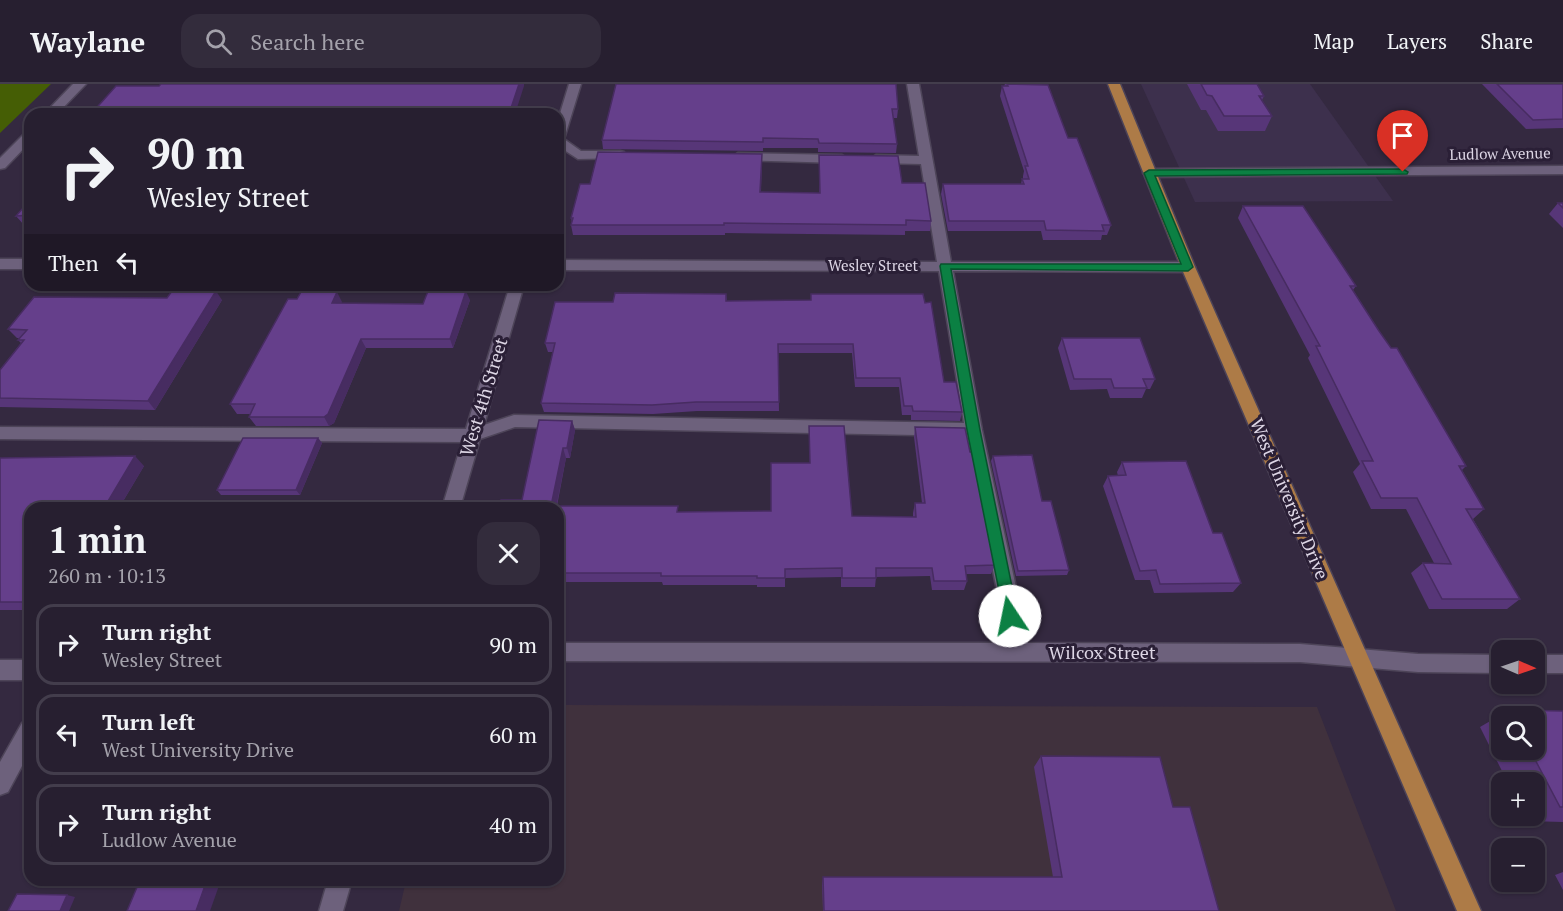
<!DOCTYPE html>
<meta charset="utf-8">
<style>
:root{--surface:#271f30;--page:#332c3c;--text:#f1f3f6;--muted:#a4a2ab;--line:#433d4c}
body{margin:0;font-family:"PT Serif",serif;background:var(--page);color:var(--text);height:100vh;display:flex;flex-direction:column;font-size:22px;white-space:nowrap}
*{box-sizing:border-box;margin:0}
p{font-size:20px;color:var(--muted)}
.icon{flex:none;width:33px;height:33px;fill:none;stroke:currentColor;stroke-width:2;stroke-linecap:round;stroke-linejoin:round}
.map{position:relative;flex:1;overflow:hidden}
.side{position:absolute;left:24px;top:418px;width:540px;height:384px;display:flex;flex-direction:column;background:var(--surface);border-radius:18px;box-shadow:0 2px 4px #0004,0 0 0 2px var(--line)}
.side>*{flex:none}
.hud{position:absolute;left:24px;top:24px;width:540px;height:183px;border-radius:18px;box-shadow:0 2px 4px #0004,0 0 0 2px var(--line);background:#271f30;color:var(--text);overflow:hidden}
.needle{width:39px;rotate:92deg}
.buttons{position:absolute;left:1491px;top:556px;display:grid;gap:12px}
.buttons a{display:grid;place-items:center;width:54px;height:54px;border-radius:12px;background:var(--surface);box-shadow:0 2px 4px #0004,0 0 0 2px var(--line);font-size:30px}
.pin{position:absolute;display:grid;place-items:center;width:51px;height:51px;color:#fff;margin:-62px -26px;border-radius:50% 50% 50% 0;rotate:-45deg;box-shadow:0 0 6px #0007}
.pin .icon{rotate:45deg}
.me{position:absolute;width:66px;margin:-33px;rotate:349deg;stroke-linejoin:round;filter:drop-shadow(0 0 4px #0008)}
.turn{display:flex;align-items:center;gap:21px;height:126px;padding:0 24px;font-size:27px}
.turn .icon{width:78px;height:78px;stroke-width:2.5}
.turn b{display:block;font-size:42px;line-height:51px}
.then{display:flex;align-items:center;height:57px;padding:0 24px;background:#0003;gap:12px;font-size:22px}
.round{display:grid;place-items:center;flex:none;width:63px;height:63px;border-radius:18px;background:var(--page)}
.headline{display:flex;align-items:center;justify-content:space-between;height:102px;padding:0 24px}
h1{font-size:36px;font-weight:700;line-height:45px}
ul{padding:0;list-style:none}
li{display:flex;align-items:center;gap:18px;height:81px;margin:0 12px 9px;padding:0 12px;border:3px solid var(--line);border-radius:18px}
li div{flex:1}
li b{display:block;font-size:22px}
li em{font-style:normal}
header{display:flex;align-items:center;gap:36px;box-sizing:border-box;height:84px;padding:0 30px;background:var(--surface);border-bottom:2px solid var(--line)}
header strong{font-size:28px}
nav{display:flex;gap:33px;margin-inline-start:auto;font-size:21px}
.search{width:420px;height:54px;background:var(--page);display:flex;align-items:center;gap:15px;box-sizing:border-box;padding:0 21px;border-radius:18px;color:var(--muted);font-size:22px}
.map>svg:first-child{display:block}
</style>
<header>
<strong>Waylane</strong>
<div class="search"><svg class="icon" aria-label="search" viewBox="0 0 24 24"><circle cx="10" cy="10" r="6"/><path d="M15 15l6 6"/></svg>Search here</div>
<nav><a>Map</a><a>Layers</a><a>Share</a></nav>
</header>
<div class="map">
<svg width="1563" height="827" viewBox="0 0 1563 827">
<rect width="100%" height="100%" fill="#342940"/>
<polygon fill="#3d304d" points="1141,0 1310,0 1393,117 1195,118"/>
<polygon fill="#40313d" points="558,621 1317,623 1396,827 399,827 406,797 558,796"/>
<polygon fill="#455e05" points="0,0 51,0 0,49"/>
<g fill="none" stroke-linecap="round" stroke-linejoin="round">
<g stroke="#4d4458" stroke-width="3">
<g id="minor">
<polygon points="73,0 86,0 57,30 44,30"/>
<polygon points="569,0 581,0 564,55 581,67 620,67 624,68 626,71 624,74 578,75 558,62 558,36"/>
<polygon points="907,0 919,0 951,178 1188,178 1195,183 1188,188 953,187 982,346 1028,559 1300,560 1418,570 1502,571 1502,589 1418,588 1300,578 558,577 558,559 1007,559 967,352 515,343 480,355 460,424 442,424 462,358 0,355 0,343 466,345 510,201 524,201 484,341 514,331 964,339 939,187 558,186 558,176 937,178 921,80 876,79 870,75 876,71 919,72"/>
<polygon points="30,47 30,58 5,84 0,85 0,74 26,48"/>
<polygon points="738,69 842,71 848,75 842,79 734,76 732,73"/>
<polygon points="1563,82 1563,90 1149,93 1143,89 1149,85"/>
<rect x="0" y="175" width="30" height="10"/>
<rect x="1534" y="571" width="29" height="18"/>
<rect x="0" y="576" width="30" height="20"/>
<polygon points="30,636 30,667 8,708 0,711 0,678 22,639"/>
<polygon points="328,796 352,796 343,827 319,827"/>
</g>
</g>
<g stroke="#4d4458" stroke-width="3">
<polygon id="major" points="1108,0 1120,0 1195,183 1481,827 1457,827 1181,183"/>
</g>
<use href="#minor" fill="#6d617c" fill-rule="evenodd"/>
<use href="#major" fill="#ad7b47" fill-rule="evenodd"/>
</g>
<g fill="#573678" fill-rule="evenodd">
<polygon points="616,0 898,25 897,34 893,34 897,60 896,69 818,68 818,64 763,64 763,67 603,65 602,56"/>
<polygon points="1005,0 1040,0 1068,54 1111,141 1107,151 1102,151 1101,156 1043,156 1041,147 948,147 941,110 943,100 1021,100 1022,95 1023,95 1023,92 1024,87 1000,12 1002,2 1004,2"/>
<polygon points="1187,0 1257,0 1264,12 1262,16 1272,32 1265,47 1218,47 1206,26 1201,26"/>
<polygon points="1482,0 1563,0 1563,44 1526,45"/>
<polygon points="762,70 761,108 819,109 819,71 902,99 931,137 930,147 905,147 905,151 725,149 725,151 573,151 571,141 572,138 571,134 590,100"/>
<polygon points="1558,119 1563,119 1563,144 1549,130"/>
<polygon points="1243,122 1356,202 1353,206 1466,382 1462,386 1484,425 1473,435 1520,515 1507,525 1429,525 1411,489 1423,479 1434,479 1406,425 1371,425 1353,388 1360,380 1308,274 1310,271 1238,134"/>
<polygon points="30,131 30,141 24,141 16,132"/>
<polygon points="726,210 727,217 925,219 944,298 962,328 960,337 911,336 911,331 902,331 899,303 855,303 852,269 778,269 779,327 697,327 653,330 544,328 541,319 553,268 548,268 545,259 613,218"/>
<polygon points="222,216 155,326 0,323 0,286 21,259 18,256 19,254 17,254 8,245"/>
<polygon points="470,216 453,264 366,264 334,339 329,342 256,342 249,333 250,330 237,330 230,320 342,218 341,219 423,220"/>
<polygon points="1062,254 1155,295 1150,305 1146,305 1142,314 1110,314 1107,305 1070,306 1058,264"/>
<polygon points="572,337 575,346 570,374 566,374 557,422 679,428 771,427 810,379 809,342 852,432 913,433 913,429 915,419 922,419 914,353 915,343 995,481 991,490 966,490 967,497 964,506 932,506 930,492 876,493 875,503 841,503 841,493 785,494 785,503 757,503 757,501 663,501 662,498 558,498 558,424 522,416"/>
<polygon points="318,354 322,359 300,411 221,411 217,406"/>
<polygon points="993,372 1069,486 1067,491 1016,492 991,377"/>
<polygon points="0,374 144,382 119,424 30,424 30,526 0,526"/>
<polygon points="1122,378 1213,449 1241,499 1233,508 1154,509 1150,496 1135,496 1103,402 1108,392 1118,392 1117,388"/>
<path d="M1509,626L1563,627V738L1527,737L1525,732H1534V699H1508L1480,643ZM1502,633H1534V666H1502Z"/>
<polygon points="1041,672 1173,723 1219,827 823,827 822,801 823,793 1053,793 1034,683"/>
<polygon points="1563,788 1563,806 1555,791"/>
</g>
<g fill="#472c61">
<polygon points="519,0 524,0 524,2 515,30 509,30"/>
<polygon points="216,207 222,216 155,326 148,317"/>
<polygon points="466,207 470,216 453,264 450,255"/>
<polygon points="337,208 342,218 337,229 332,219"/>
<polygon points="361,255 366,264 334,339 329,342 324,333"/>
<polygon points="572,337 575,346 570,374 567,364"/>
<polygon points="318,354 322,359 300,411 296,406"/>
<polygon points="563,364 566,374 556,424 551,422"/>
<polygon points="135,372 144,382 119,424 104,424"/>
<polygon points="207,796 221,796 210,827 196,827"/>
<polygon points="67,811 75,813 69,827 60,827"/>
</g>
<g fill="#653f8b" stroke="#472c61" stroke-width="1.5">
<polygon points="161,0 519,0 509,30 91,30 116,2 159,2"/>
<polygon points="616,0 896,0 898,25 892,25 897,60 819,59 818,55 763,54 763,58 602,56"/>
<polygon points="1007,0 1048,1 1068,54 1077,54 1111,141 1102,141 1104,147 1046,146 1044,137 949,137 943,100 1024,100 1022,95 1029,95 1025,82 1028,82 1002,2 1008,2"/>
<polygon points="1201,0 1257,0 1264,12 1259,12 1272,32 1224,32 1212,12 1207,11"/>
<polygon points="1497,0 1563,0 1563,35 1533,36"/>
<polygon points="598,68 762,70 760,108 820,109 819,71 898,72 902,99 925,99 931,137 906,136 906,141 724,139 724,141 571,141 573,134 571,134 580,100 590,100"/>
<polygon points="30,116 30,131 16,132"/>
<polygon points="1558,119 1563,119 1563,124"/>
<polygon points="1243,122 1303,122 1356,202 1350,202 1379,247 1391,264 1397,264 1466,382 1459,382 1484,425 1466,425 1520,515 1442,515 1423,479 1451,480 1417,414 1381,414 1362,377 1373,377 1316,262 1320,262"/>
<polygon points="172,207 216,207 148,317 0,314 0,286 24,256 18,256 27,246 8,245 34,213 167,214"/>
<polygon points="428,207 466,207 450,255 361,255 328,330 324,333 249,333 255,320 230,320 288,215 297,215 301,208 337,208 332,219 423,220"/>
<polygon points="615,209 726,210 726,217 811,216 811,210 923,210 925,219 931,218 944,298 956,298 962,328 913,327 912,322 904,322 900,294 856,294 853,260 778,260 779,318 696,318 652,321 541,319 555,259 545,259 555,218 613,218"/>
<polygon points="1062,254 1140,254 1155,295 1143,295 1147,304 1114,304 1111,295 1074,295"/>
<polygon points="539,336 572,337 567,364 563,364 551,422 678,422 677,428 771,427 771,379 810,379 809,342 844,342 852,432 916,433 915,419 925,419 915,343 965,344 970,368 972,368 995,481 965,482 967,497 934,497 932,484 876,484 876,494 842,494 842,484 785,485 785,494 757,494 757,492 661,492 661,489 558,489 558,424 499,424 501,416 522,416"/>
<polygon points="243,354 318,354 296,406 217,406"/>
<polygon points="1032,371 1042,417 1051,417 1069,486 1018,487 993,372"/>
<polygon points="135,372 104,424 30,424 30,518 0,518 0,374"/>
<polygon points="1186,377 1213,449 1222,449 1241,499 1160,500 1156,486 1140,487 1108,392 1126,391 1122,378"/>
<polygon points="372,422 405,422 404,424 371,424"/>
<polygon points="1509,626 1563,627 1563,723 1560,723 1530,666 1534,666 1534,633 1513,633"/>
<polygon points="1041,672 1160,673 1173,723 1190,723 1219,827 824,827 823,793 1062,793"/>
<polygon points="140,796 207,796 196,827 127,827"/>
<polygon points="17,810 67,811 60,827 8,827"/>
</g>
<polygon fill="#0b8043" stroke="#07532c" stroke-width="1.5" points="1403,85 1408,88 1407,90 1155,92 1193,183 1188,187 951,185 980,346 1018,532 1016,537 1010,539 1005,537 967,346 940,182 941,180 1181,180 1144,89 1149,86"/>
<g text-anchor="middle" stroke-width="6" stroke-linejoin="round" paint-order="stroke">
<g font-size="15" fill="#ddd6e5" stroke="#2a1f36">
<text transform="translate(1500 70) rotate(-1)" y="5">Ludlow Avenue</text>
<text x="873" y="187">Wesley Street</text>
</g>
<g font-size="18" fill="#ddd6e5" stroke="#2a1f36">
<text transform="translate(484 313) rotate(-73)" y="6">West 4th Street</text>
<text transform="translate(1289 415) rotate(67)" y="6">West University Drive</text>
<text x="1102" y="575">Wilcox Street</text>
</g>
</g>
</svg>
<div class="buttons">
<a><svg class="needle" viewBox="-14 -14 28 28"><path d="M0-13l5 13h-10z" fill="#e53935"/><path d="M0 13l5-13h-10z" fill="#a4a2ab"/></svg></a>
<a><svg class="icon" aria-label="search" viewBox="0 0 24 24"><circle cx="10" cy="10" r="6"/><path d="M15 15l6 6"/></svg></a>
<a>+</a>
<a>−</a>
</div>
<div class="pin" style="left:1403px;top:88px;background:#d93025"><svg class="icon" aria-label="arrive" viewBox="0 0 24 24"><path d="M6 21V4h12l-3 4 3 4H6"/></svg></div>
<svg class="me" style="left:1010px;top:532px" viewBox="-20 -20 40 40"><circle r="19" fill="#fff"/><path d="M0-13L10 11 0 6-10 11z" fill="#0b8043"/></svg>
<div class="hud">
<div class="turn"><svg class="icon" aria-label="right" viewBox="0 0 24 24"><path d="M7 20v-9h11M14 6l5 5-5 5"/></svg><div><b>90 m</b>Wesley Street</div></div>
<div class="then">Then<svg class="icon" aria-label="left" viewBox="0 0 24 24"><path d="M17 20v-9H6M10 6l-5 5 5 5"/></svg></div>
</div>
<section class="side">
<div class="headline"><div><h1>1 min</h1><p>260 m · 10:13</p></div><a class="round"><svg class="icon" aria-label="close" viewBox="0 0 24 24"><path d="M6 6l12 12M18 6L6 18"/></svg></a></div>
<ul>
<li><svg class="icon" aria-label="right" viewBox="0 0 24 24"><path d="M7 20v-9h11M14 6l5 5-5 5"/></svg><div><b>Turn right</b><p>Wesley Street</p></div><em>90 m</em></li>
<li><svg class="icon" aria-label="left" viewBox="0 0 24 24"><path d="M17 20v-9H6M10 6l-5 5 5 5"/></svg><div><b>Turn left</b><p>West University Drive</p></div><em>60 m</em></li>
<li><svg class="icon" aria-label="right" viewBox="0 0 24 24"><path d="M7 20v-9h11M14 6l5 5-5 5"/></svg><div><b>Turn right</b><p>Ludlow Avenue</p></div><em>40 m</em></li>
</ul>
</section>
</div>
